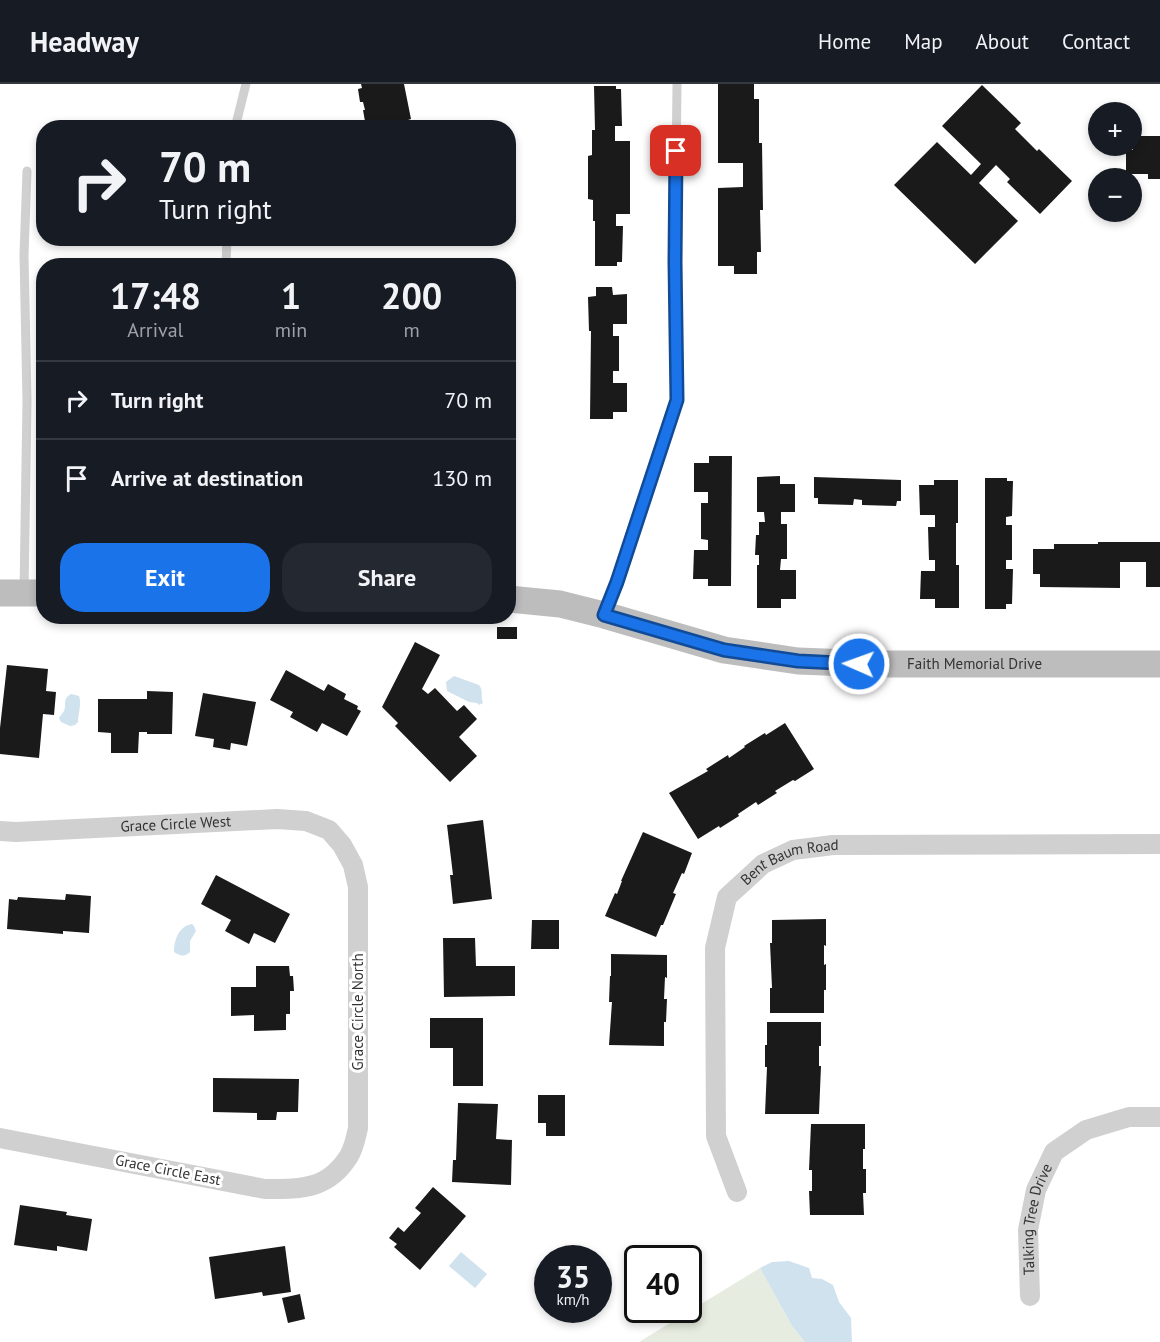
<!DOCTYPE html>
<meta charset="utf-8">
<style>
:root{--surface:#171b24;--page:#242831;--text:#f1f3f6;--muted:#9ea1a6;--line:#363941;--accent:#1a73e8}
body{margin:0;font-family:"PT Sans",sans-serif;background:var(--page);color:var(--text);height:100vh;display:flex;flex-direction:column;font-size:22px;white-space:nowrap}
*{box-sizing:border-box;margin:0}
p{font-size:20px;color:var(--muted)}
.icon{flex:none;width:33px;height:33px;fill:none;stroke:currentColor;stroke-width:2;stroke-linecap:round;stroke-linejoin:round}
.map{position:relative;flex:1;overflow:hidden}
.sheet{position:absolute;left:36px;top:174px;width:480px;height:366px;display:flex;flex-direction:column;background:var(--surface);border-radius:24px;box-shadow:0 3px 9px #0003}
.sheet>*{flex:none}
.guide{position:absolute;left:36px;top:36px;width:480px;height:126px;border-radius:24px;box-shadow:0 3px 9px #0003;background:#171b24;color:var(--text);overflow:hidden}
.buttons{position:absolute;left:1088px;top:18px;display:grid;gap:12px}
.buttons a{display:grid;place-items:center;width:54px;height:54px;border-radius:50%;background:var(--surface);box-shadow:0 3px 9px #0003;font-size:30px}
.speed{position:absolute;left:534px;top:1161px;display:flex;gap:12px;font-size:30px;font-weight:700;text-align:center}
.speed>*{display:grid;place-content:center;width:78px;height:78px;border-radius:50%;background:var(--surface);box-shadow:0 3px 9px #0003;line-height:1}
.speed small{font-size:15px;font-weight:400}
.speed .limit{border:3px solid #111;border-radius:9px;background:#fff;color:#111}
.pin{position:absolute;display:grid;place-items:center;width:51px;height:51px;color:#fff;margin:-26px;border-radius:12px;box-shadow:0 3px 9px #0006}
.me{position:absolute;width:66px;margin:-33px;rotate:272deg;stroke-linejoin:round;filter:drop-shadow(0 0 4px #0008)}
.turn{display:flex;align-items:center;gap:21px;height:126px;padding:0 24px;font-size:27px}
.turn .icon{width:78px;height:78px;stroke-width:2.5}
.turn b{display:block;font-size:42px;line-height:51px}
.eta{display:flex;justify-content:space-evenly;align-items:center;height:102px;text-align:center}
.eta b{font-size:36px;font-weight:800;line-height:42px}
.button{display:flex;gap:12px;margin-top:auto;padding:12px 24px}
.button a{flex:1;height:69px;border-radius:24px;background:var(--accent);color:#fff;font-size:24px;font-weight:800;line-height:69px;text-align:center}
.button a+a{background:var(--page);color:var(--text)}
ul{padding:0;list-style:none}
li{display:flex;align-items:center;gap:18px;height:78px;padding:0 24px;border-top:2px solid var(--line)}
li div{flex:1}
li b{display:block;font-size:22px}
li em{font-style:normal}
header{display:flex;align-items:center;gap:36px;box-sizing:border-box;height:84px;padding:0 30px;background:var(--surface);border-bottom:2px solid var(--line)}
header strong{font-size:28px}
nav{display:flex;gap:33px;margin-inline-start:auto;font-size:21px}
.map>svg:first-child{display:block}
</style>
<header>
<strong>Headway</strong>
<nav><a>Home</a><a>Map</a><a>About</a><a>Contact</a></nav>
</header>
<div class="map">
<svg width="1160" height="1258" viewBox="0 0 1160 1258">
<rect width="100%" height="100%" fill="#fff"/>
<polygon fill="#e6ecdf" points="760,1184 792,1242 805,1258 639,1258"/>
<g fill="#cfe2ee">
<path d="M454,592L479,601C484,607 480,612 483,619L479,621L477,619L469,618L447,607L446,598Z"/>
<path d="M71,610L79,612C82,620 78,629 78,638L75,641L70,642L61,638L59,634C60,632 62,630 64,627C67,620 62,615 71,610Z"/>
<path d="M192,840L194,842L196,847L190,857V868C185,873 180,872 174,868C174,856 179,842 192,840Z"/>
<polygon points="461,1168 487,1190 475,1204 449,1182"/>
<polygon points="789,1177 809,1184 812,1194 822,1195 833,1201 839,1218 851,1234 852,1258 805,1258 792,1242 760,1184 772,1178"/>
</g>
<g fill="#1a1a1a">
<polygon points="361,0 404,0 411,35 408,36 410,44 366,43 363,26 365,26 363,18 360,18 358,5 362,4"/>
<polygon points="718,0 754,0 754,15 759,15 759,59 762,59 763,126 760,126 761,168 757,168 757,190 734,190 734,182 718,182 718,104 743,103 743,79 718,79"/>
<polygon points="982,1 1021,39 1015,45 1037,67 1039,65 1072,97 1040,130 1007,98 1010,95 996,81 979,99 1018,137 975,180 894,101 937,58 971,91 981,80 942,42"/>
<polygon points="594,2 616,2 616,5 621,5 622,42 615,42 615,57 630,57 630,130 616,130 616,142 623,142 622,178 617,178 617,182 595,182 595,137 593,137 593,116 588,115 588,72 592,71 592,46 595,46"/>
<polygon points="1133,52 1160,52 1160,95 1148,95 1148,90 1126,90 1126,66 1133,66"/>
<polygon points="596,203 612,203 613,211 627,210 627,240 613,240 613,252 619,252 619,287 613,287 613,299 627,299 627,328 613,328 613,335 590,335 591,247 589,247 588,213 596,212"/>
<polygon points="709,372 732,372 731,502 708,502 708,495 693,495 694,466 708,466 708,456 701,455 701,419 708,419 708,408 694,408 694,379 709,379"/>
<polygon points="780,392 780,400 795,400 795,428 781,428 781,440 787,440 787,475 781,475 780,486 796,486 796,515 781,515 781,524 757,524 757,481 759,481 759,471 755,471 756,451 759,451 759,438 765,438 764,428 757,428 757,393"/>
<polygon points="814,393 901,396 901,417 897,417 896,422 862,421 862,416 854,415 853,421 818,420 818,414 814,414"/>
<polygon points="985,394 1007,394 1007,397 1013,397 1012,432 1006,433 1006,441 1012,441 1012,476 1006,476 1006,485 1013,485 1012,520 1006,520 1006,525 985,525"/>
<polygon points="934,396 958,396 958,439 956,439 956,481 959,481 959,524 935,524 935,515 920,515 921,487 935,487 935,476 929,476 928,443 935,443 935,431 920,431 919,401 934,401"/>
<polygon points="1098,458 1160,458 1160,503 1146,503 1146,478 1120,478 1120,504 1040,503 1040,490 1033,490 1033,465 1054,465 1054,460 1098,460"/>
<rect x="497" y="543" width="20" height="12"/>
<polygon points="415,558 440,571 422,605 428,610 435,604 457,627 464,621 477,635 459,653 477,672 450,698 395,642 398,639 382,623"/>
<polygon points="7,581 48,585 46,607 56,608 54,631 43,630 39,674 0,670 0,644"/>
<polygon points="286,586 324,607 328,600 346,610 344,615 358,622 357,625 361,627 347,652 322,639 317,648 290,633 293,628 270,616"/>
<polygon points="147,607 173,608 172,650 147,650 147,648 139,648 138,669 111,669 111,649 98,648 98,615 147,615"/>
<polygon points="203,609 256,618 247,662 231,659 230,666 213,663 214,655 195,652"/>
<polygon points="785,639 814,685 795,697 793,696 775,707 777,709 758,721 756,718 738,730 739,732 720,744 719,742 698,755 669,709 708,687 706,685 728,671 729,674 745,663 744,662 765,649 766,651"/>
<polygon points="483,736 492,815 453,820 450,791 453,791 447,741"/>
<polygon points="643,748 692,769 684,790 682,789 673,809 676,810 663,841 661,841 656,853 605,832 615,809 617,810 622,797 621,797"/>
<polygon points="216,791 290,830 275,859 254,849 249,860 225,847 231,836 201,820"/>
<polygon points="66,810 91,812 89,849 63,847 63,850 7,845 9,815 17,816 18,813 65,816"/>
<polygon points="826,835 826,862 824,861 824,881 826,880 826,906 824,906 824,929 770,929 770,904 772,904 770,859 772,859 772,836"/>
<polygon points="532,836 559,836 559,865 531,865"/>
<polygon points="443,854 475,854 476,882 515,882 515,912 444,913"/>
<polygon points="611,870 667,871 667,894 665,893 664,915 667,915 666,938 664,938 664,962 609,961 612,918 609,918 610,892 611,892"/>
<polygon points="256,882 289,882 290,892 293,892 294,907 290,907 290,930 286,930 286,946 254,947 254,931 231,932 231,903 256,903"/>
<polygon points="430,934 483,934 483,1002 453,1002 453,964 430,964"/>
<polygon points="767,938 821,938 821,962 819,962 819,982 821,982 819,1030 765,1030 767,983 765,983 765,961 767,961"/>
<polygon points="213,994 299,995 298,1028 277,1028 276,1036 257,1036 257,1029 213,1028"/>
<polygon points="538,1011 565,1011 565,1052 546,1052 546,1039 538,1039"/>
<polygon points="458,1019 498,1020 496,1055 512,1056 511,1101 452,1098 453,1076 456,1076"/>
<polygon points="811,1040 865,1040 865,1065 863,1065 863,1085 866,1085 866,1109 863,1109 864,1131 810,1131 809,1107 812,1107 812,1086 809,1086"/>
<polygon points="433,1103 466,1132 420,1186 394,1163 397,1160 389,1154 398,1143 404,1148 421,1129 415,1124"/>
<polygon points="20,1121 67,1128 66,1131 92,1135 87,1167 57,1162 57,1167 14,1161"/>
<polygon points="285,1162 291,1208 263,1212 262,1208 215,1215 209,1173"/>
<polygon points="300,1210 305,1235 288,1239 282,1214"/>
</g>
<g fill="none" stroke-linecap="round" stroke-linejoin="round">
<g stroke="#d0d0d0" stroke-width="9">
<polyline points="235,44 246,0"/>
<polyline points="226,182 227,154"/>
<polyline points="24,507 27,317 24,171 27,87"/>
<polyline points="605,529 617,498 677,316 675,178 677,0"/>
</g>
<g stroke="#d0d0d0" stroke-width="20">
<path id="s1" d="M0,747L16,748L277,735L306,737L329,746L342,761L353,781L358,803V1044C356,1053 354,1064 349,1072C328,1106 301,1105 265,1105L0,1054"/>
<path id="s2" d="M737,1108L716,1052L715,864L727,813L763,780L793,766L833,761L1160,760"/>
<path id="s3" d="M1030,1212L1028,1146L1036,1106L1054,1068L1086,1046L1129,1033H1160"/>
</g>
<g stroke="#bdbdbd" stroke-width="27">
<polyline points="0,509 44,509"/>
<path id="s4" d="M508,515L560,520L604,531L724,566L798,577L876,580H1160"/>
</g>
</g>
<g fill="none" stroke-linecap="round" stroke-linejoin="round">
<g stroke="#114b97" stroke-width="15">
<polyline id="route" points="676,67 675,178 677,316 617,498 604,531 724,566 798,577 859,580"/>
</g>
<use href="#route" stroke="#1a73e8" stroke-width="10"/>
</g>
<g text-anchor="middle" stroke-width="6" stroke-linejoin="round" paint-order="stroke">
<g font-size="15" fill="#333" stroke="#fff">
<text dy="5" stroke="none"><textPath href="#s4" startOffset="474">Faith Memorial Drive</textPath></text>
<text dy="5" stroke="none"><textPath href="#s1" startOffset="176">Grace Circle West</textPath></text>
<text dy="5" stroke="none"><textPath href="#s2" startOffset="375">Bent Baum Road</textPath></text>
<text transform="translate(358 928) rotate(-90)" y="5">Grace Circle North</text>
<text transform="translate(168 1086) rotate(11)" y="5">Grace Circle East</text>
<text dy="5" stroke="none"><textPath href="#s3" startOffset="78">Talking Tree Drive</textPath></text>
</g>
</g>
</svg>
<div class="buttons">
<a>+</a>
<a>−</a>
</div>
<div class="speed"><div>35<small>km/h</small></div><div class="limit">40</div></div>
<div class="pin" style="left:676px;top:67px;background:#d93025"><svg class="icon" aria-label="arrive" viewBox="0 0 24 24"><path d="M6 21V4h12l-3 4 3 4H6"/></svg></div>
<svg class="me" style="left:859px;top:580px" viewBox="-20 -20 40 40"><circle r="17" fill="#1a73e8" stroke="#fff" stroke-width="3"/><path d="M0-11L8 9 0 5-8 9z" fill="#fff"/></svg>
<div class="guide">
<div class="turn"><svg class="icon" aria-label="right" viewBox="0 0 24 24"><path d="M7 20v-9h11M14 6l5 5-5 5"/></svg><div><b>70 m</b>Turn right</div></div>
</div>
<section class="sheet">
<div class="eta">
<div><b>17:48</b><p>Arrival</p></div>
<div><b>1</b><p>min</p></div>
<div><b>200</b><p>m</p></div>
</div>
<ul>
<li><svg class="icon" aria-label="right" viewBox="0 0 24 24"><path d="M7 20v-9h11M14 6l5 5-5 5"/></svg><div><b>Turn right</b></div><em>70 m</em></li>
<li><svg class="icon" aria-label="arrive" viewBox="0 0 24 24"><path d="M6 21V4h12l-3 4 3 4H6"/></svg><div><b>Arrive at destination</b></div><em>130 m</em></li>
</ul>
<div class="button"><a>Exit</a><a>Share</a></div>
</section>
</div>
